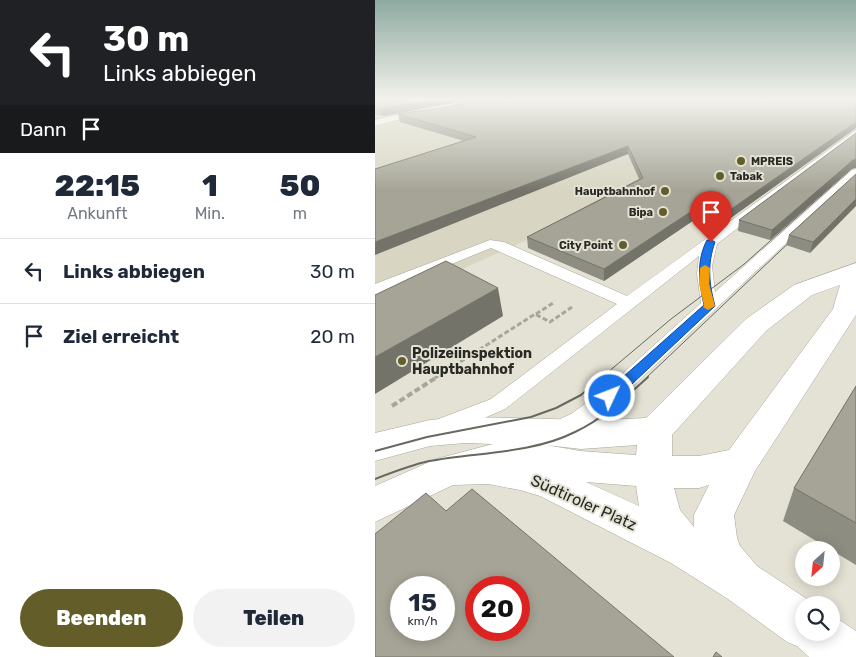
<!DOCTYPE html>
<html lang="de">
<meta charset="utf-8">
<style>
:root{--surface:#fff;--page:#f2f2f3;--text:#1f2937;--muted:#747a83;--line:#e0e1e3;--accent:#635d2a}
body{margin:0;font-family:Rubik,sans-serif;background:var(--page);color:var(--text);height:100vh;display:flex;flex-direction:column;font-size:19px;white-space:nowrap}
*{box-sizing:border-box;margin:0}
p{font-size:16px;color:var(--muted)}
.icon{flex:none;width:28px;height:28px;fill:none;stroke:currentColor;stroke-width:2;stroke-linecap:round;stroke-linejoin:round}
.map{position:relative;flex:1;overflow:hidden}
.drawer{display:flex;flex-direction:column;background:var(--surface);width:375px}
.drawer>*{flex:none}
.hud{background:#202124;color:#fff;overflow:hidden}
.needle{width:32px;rotate:207deg}
.fabs{position:absolute;left:420px;top:541px;display:grid;gap:10px}
.fabs a{display:grid;place-items:center;width:45px;height:45px;border-radius:50%;background:var(--surface);box-shadow:0 2px 12px #0003;font-size:25px}
.speed{position:absolute;left:15px;top:576px;display:flex;gap:10px;font-size:25px;font-weight:700;text-align:center}
.speed>*{display:grid;place-content:center;width:65px;height:65px;border-radius:50%;background:var(--surface);box-shadow:0 2px 12px #0003;line-height:1}
.speed small{font-size:12px;font-weight:400}
.speed .limit{border:8px solid #d22;background:#fff;color:#111}
.pin{position:absolute;display:grid;place-items:center;width:42px;height:42px;color:#fff;margin:-51px -21px;border-radius:50% 50% 50% 0;rotate:-45deg;box-shadow:0 0 5px #0007}
.pin .icon{rotate:45deg}
.me{position:absolute;width:55px;margin:-28px;rotate:47deg;stroke-linejoin:round;filter:drop-shadow(0 0 4px #0008)}
.turn{display:flex;align-items:center;gap:18px;height:105px;padding:0 20px;font-size:22px}
.turn .icon{width:65px;height:65px;stroke-width:2.5}
.turn b{display:block;font-size:35px;line-height:42px}
.then{display:flex;align-items:center;height:48px;padding:0 20px;background:#0003;gap:10px;font-size:19px}
.eta{display:flex;justify-content:space-evenly;align-items:center;height:85px;text-align:center}
.eta b{font-size:30px;font-weight:800;line-height:35px}
.button{display:flex;gap:10px;margin-top:auto;padding:10px 20px}
.button a{flex:1;height:58px;border-radius:30px;background:var(--accent);color:#fff;font-size:20px;font-weight:800;line-height:58px;text-align:center}
.button a+a{background:var(--page);color:var(--text)}
ul{padding:0;list-style:none}
li{display:flex;align-items:center;gap:15px;height:65px;padding:0 20px;border-top:1px solid var(--line)}
li div{flex:1}
li b{display:block;font-size:19px}
li em{font-style:normal}
main{display:flex;flex:1;min-height:0}
.map>svg:first-child{display:block}
</style>
<main>
<section class="drawer">
<div class="hud">
<div class="turn"><svg class="icon" aria-label="left" viewBox="0 0 24 24"><path d="M17 20v-9H6M10 6l-5 5 5 5"/></svg><div><b>30 m</b>Links abbiegen</div></div>
<div class="then">Dann<svg class="icon" aria-label="arrive" viewBox="0 0 24 24"><path d="M6 21V4h12l-3 4 3 4H6"/></svg></div>
</div>
<div class="eta">
<div><b>22:15</b><p>Ankunft</p></div>
<div><b>1</b><p>Min.</p></div>
<div><b>50</b><p>m</p></div>
</div>
<ul>
<li><svg class="icon" aria-label="left" viewBox="0 0 24 24"><path d="M17 20v-9H6M10 6l-5 5 5 5"/></svg><div><b>Links abbiegen</b></div><em>30 m</em></li>
<li><svg class="icon" aria-label="arrive" viewBox="0 0 24 24"><path d="M6 21V4h12l-3 4 3 4H6"/></svg><div><b>Ziel erreicht</b></div><em>20 m</em></li>
</ul>
<div class="button"><a>Beenden</a><a>Teilen</a></div>
</section>
<div class="map">
<svg width="481" height="657" viewBox="0 0 481 657">
<rect width="100%" height="100%" fill="#e4e2d4"/>
<polygon fill="#d8d6c2" points="0,99 423,99 161,236 0,308"/>
<g fill="none" stroke-linecap="round" stroke-linejoin="round">
<g stroke="#a8a699" stroke-width="1">
<g id="service">
<polygon points="84,99 98,99 0,126 0,120"/>
<polygon points="481,130 481,137 342,244 337,266 340,292 477,170 481,169 481,178 242,401 212,426 180,440 172,437 169,431 172,425 196,414 228,391 326,303 322,274 324,256 130,409 77,432 69,434 61,432 58,426 61,420 116,399 242,304 116,248 0,295 0,284 115,240 129,242 252,296"/>
</g>
</g>
<g stroke="#a8a699" stroke-width="1">
<path id="tertiary" d="M481,263V315L380,471L359,515L362,538L365,546L382,566L441,605H429V632H456L457,615L481,631V657H434L422,646L412,642L353,599L296,563L165,496L145,490L113,484L78,485L0,522V486L61,459L118,444L90,443L55,446L0,461V433L55,420L90,417L178,419L206,421L271,418L371,319L419,285ZM465,285L458,309L354,450L324,456H297V435L391,331L437,295ZM171,445L206,449L262,445L261,455L205,451ZM211,482L261,486L264,506ZM334,485L319,515V527L305,510L299,488H324Z"/>
</g>
<g stroke="#a8a69b" stroke-width="3" stroke-dasharray="5 2.5" stroke-linecap="butt">
<polyline points="161,314 178,303"/>
<polyline points="60,378 160,314 175,322 197,307"/>
</g>
<polyline stroke="#a8a69b" stroke-width="4" stroke-dasharray="6 3" stroke-linecap="butt" points="17,406 62,377"/>
<use href="#service" fill="#fff" fill-rule="evenodd"/>
<use href="#tertiary" fill="#fff" fill-rule="evenodd"/>
<g stroke="#686860" stroke-width="1">
<polyline points="226,378 296,319 368,265 481,165"/>
<polyline points="271,378 421,236"/>
</g>
<g stroke="#686860" stroke-width="2">
<polyline points="0,451 52,437 156,417 181,408 206,395 227,377"/>
<path d="M0,479C18,472 36,465 54,461C102,452 156,454 200,432C228,419 250,398 273,377"/>
</g>
</g>
<g fill="#8e8d81">
<polygon points="0,99 100,99 8,116 0,114"/>
<polygon points="481,99 481,128 346,225 322,218 229,281 153,248 152,237 264,179 253,154 89,141 25,122 23,114"/>
<polygon points="476,169 395,240 363,231 364,220"/>
<polygon points="481,174 435,253 411,245 414,235"/>
<polygon points="481,386 481,565 408,521 419,488"/>
</g>
<g fill="#747369">
<polygon points="8,99 34,99 7,107 5,100"/>
<polygon points="60,99 100,99 8,116 6,109"/>
<polygon points="481,122 481,128 346,225 348,215"/>
<polygon points="253,146 253,154 0,255 0,242"/>
<polygon points="481,159 481,168 476,169 395,240 397,230 478,160"/>
<polygon points="481,199 481,206 435,253 438,242"/>
<polygon points="323,207 322,218 229,281 229,269"/>
<polygon points="123,288 128,316 0,394 0,357"/>
</g>
<g fill="#a5a496" stroke="#747369" fill-rule="evenodd">
<polygon points="0,99 8,99 5,100 10,104 31,99 60,99 6,109 0,107"/>
<polygon points="105,99 481,99 481,122 348,215 323,207 229,269 152,237 268,178 253,146 0,242 0,169 101,137 23,114 78,106"/>
<polygon points="481,133 481,159 478,160 397,230 364,220"/>
<polygon points="481,174 481,199 438,242 414,235"/>
<polygon points="71,261 123,288 0,357 0,295"/>
<polygon points="481,386 481,523 419,488"/>
<path d="M97,489L299,657H0V534L51,493L71,511ZM26,588H69V630H26ZM101,588H144V630H101Z"/>
<polygon points="341,652 347,657 338,657"/>
</g>
<linearGradient id="sky" x2="0" y2="1"><stop stop-color="#8eaaa0"/><stop offset="0.52" stop-color="#f3f2ec"/><stop offset="1" stop-color="#f3f2ec" stop-opacity="0"/></linearGradient>
<rect width="481" height="191" fill="url(#sky)"/>
<path fill="#1a73e8" stroke="#114b97" d="M332,240H336L340,242C332,265 334,283 340,306L240,400H230L228,396L230,393L329,305C324,283 321,261 332,240Z"/>
<polygon fill="#f59e0b" points="330,265 335,268 334,284 340,306 333,310 328,307 329,305 324,284 325,268"/>
<g fill="#635d2a" stroke="#e4e2d4" stroke-width="2">
<circle cx="366" cy="161" r="5"/>
<circle cx="345" cy="176" r="5"/>
<circle cx="290" cy="191" r="5"/>
<circle cx="288" cy="212" r="5"/>
<circle cx="248" cy="245" r="5"/>
<circle cx="27" cy="361" r="5"/>
</g>
<g text-anchor="middle" stroke-width="4" stroke-linejoin="round" paint-order="stroke">
<g font-size="11" font-weight="bold" fill="#2a2a25" stroke="#e4e2d4" text-anchor="end">
<text x="376" y="165" text-anchor="start">MPREIS</text>
<text x="355" y="180" text-anchor="start">Tabak</text>
<text x="280" y="195">Hauptbahnhof</text>
<text x="278" y="216">Bipa</text>
<text x="238" y="249">City Point</text>
</g>
<g font-size="14" font-weight="bold" fill="#2a2a25" stroke="#e4e2d4" text-anchor="start">
<text x="37" y="358">Polizeiinspektion<tspan x="37" dy="16">Hauptbahnhof</tspan></text>
</g>
<g font-size="16" fill="#2a2a25" stroke="#e4e2d4">
<text transform="translate(209 502) rotate(24)" y="6">Südtiroler Platz</text>
</g>
</g>
</svg>
<div class="fabs">
<a><svg class="needle" viewBox="-14 -14 28 28"><path d="M0-13l5 13h-10z" fill="#e53935"/><path d="M0 13l5-13h-10z" fill="#747a83"/></svg></a>
<a><svg class="icon" aria-label="search" viewBox="0 0 24 24"><circle cx="10" cy="10" r="6"/><path d="M15 15l6 6"/></svg></a>
</div>
<div class="speed"><div>15<small>km/h</small></div><div class="limit">20</div></div>
<div class="pin" style="left:336px;top:242px;background:#d93025"><svg class="icon" aria-label="arrive" viewBox="0 0 24 24"><path d="M6 21V4h12l-3 4 3 4H6"/></svg></div>
<svg class="me" style="left:235px;top:396px" viewBox="-20 -20 40 40"><circle r="17" fill="#1a73e8" stroke="#fff" stroke-width="3"/><path d="M0-11L8 9 0 5-8 9z" fill="#fff"/></svg>
</div>
</main>
